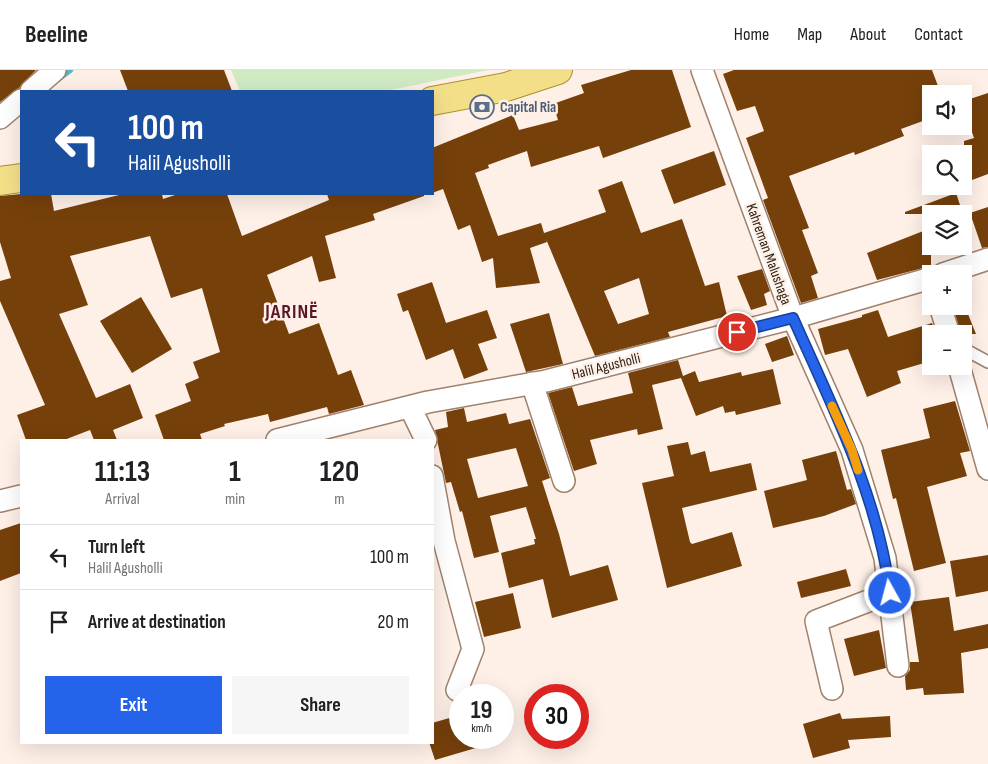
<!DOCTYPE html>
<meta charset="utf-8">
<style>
:root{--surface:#fff;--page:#f6f6f6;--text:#202124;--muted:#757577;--line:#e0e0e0;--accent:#2563eb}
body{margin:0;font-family:"Sofia Sans Condensed",sans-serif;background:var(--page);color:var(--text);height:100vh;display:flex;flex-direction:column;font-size:19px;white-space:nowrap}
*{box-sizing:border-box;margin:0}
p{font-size:16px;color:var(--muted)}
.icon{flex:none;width:28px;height:28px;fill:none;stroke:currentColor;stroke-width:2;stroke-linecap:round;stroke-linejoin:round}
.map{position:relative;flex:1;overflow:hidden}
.panel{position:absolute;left:20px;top:369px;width:414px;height:305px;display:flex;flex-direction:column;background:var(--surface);border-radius:0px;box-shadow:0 5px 20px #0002}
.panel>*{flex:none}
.banner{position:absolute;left:20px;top:20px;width:414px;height:105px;border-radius:0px;box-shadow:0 5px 20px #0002;background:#1a4fa0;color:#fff;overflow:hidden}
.buttons{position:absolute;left:922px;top:15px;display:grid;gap:10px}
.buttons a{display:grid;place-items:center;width:50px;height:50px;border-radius:0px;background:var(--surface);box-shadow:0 5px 20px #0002;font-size:25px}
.speed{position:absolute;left:449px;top:614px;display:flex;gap:10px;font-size:25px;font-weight:700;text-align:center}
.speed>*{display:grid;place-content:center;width:65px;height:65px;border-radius:50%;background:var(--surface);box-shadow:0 5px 20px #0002;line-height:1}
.speed small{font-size:12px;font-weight:400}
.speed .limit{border:8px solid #d22;background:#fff;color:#111}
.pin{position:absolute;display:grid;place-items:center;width:42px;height:42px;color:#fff;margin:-21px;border:2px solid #fff;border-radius:50%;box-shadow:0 1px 5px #0007}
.me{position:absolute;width:55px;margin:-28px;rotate:353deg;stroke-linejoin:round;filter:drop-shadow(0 0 4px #0008)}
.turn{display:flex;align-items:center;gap:18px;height:105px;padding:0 25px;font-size:22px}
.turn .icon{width:65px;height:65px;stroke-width:2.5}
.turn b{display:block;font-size:35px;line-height:42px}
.eta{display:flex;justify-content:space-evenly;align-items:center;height:85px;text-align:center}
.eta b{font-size:30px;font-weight:700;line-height:35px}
.action{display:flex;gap:10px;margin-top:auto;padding:10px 25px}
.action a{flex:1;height:58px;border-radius:0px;background:var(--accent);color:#fff;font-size:20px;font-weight:700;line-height:58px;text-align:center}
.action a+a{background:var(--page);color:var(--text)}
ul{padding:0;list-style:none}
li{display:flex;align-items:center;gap:15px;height:65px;padding:0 25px;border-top:1px solid var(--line)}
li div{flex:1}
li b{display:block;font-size:19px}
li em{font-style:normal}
header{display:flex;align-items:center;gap:30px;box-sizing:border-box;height:70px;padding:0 25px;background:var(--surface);border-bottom:1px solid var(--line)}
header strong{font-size:24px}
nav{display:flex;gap:28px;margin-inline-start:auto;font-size:18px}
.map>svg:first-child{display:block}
</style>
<header>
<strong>Beeline</strong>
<nav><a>Home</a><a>Map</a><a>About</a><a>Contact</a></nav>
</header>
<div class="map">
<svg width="988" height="694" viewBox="0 0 988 694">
<rect width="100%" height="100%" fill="#fef0e7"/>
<polygon fill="#d0ebc3" points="231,0 488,0 386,21 240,21"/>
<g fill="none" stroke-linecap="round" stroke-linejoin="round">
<polyline stroke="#51b7c7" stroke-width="6" points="58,9 70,0"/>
</g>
<g fill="#76400b" fill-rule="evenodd">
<polygon points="0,0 36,0 19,18 0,32"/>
<polygon points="120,0 224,0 232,21 128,21"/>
<path d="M631,0H672L691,57L603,88L599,76L531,97L527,81L488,95L489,98L475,103L498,166L541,153L544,163L606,142L598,120L622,111L641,163L682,149L705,216L719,212L727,246L668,262L670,267L595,286L546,169L547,172L530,178L540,213L496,218L493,188L482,192L470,155L458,160L443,119L432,123V78L513,45L519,60L558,50L553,34L584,23L581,15ZM639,208L649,244L618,254L604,221Z"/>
<polygon points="734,0 932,0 941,24 931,24 931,48 901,59 904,66 855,85 854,82 789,106 809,158 802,160 818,203 811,206 818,228 801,233 763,130 768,128 746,68 764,61 755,36 737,41 723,4"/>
<polygon points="988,23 988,104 964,113 964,71 974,68 964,39 964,31"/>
<polygon points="714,81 726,115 674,134 661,100"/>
<polygon points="956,123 963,144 905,144 905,142"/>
<polygon points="21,124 51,124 54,141 123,124 162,124 163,129 178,124 227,124 242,166 329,130 327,124 424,124 424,126 373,144 375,150 325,166 336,208 319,212 312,186 267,205 289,264 319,253 338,305 351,300 364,335 329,344 327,337 270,352 268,344 224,354 225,356 200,364 202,370 164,370 155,345 191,331 185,314 199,308 193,292 220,282 202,218 171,228 150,166 70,186 88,235 59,244 96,328 130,314 143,348 113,360 117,370 94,370 90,360 64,370 26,370 17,345 45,335 0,231 0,211 11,208 0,172 0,126"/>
<polygon points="988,137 988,177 982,178 970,143"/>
<polygon points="931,158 931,196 877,210 867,183"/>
<polygon points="762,199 770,221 764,224 767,235 751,240 737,206"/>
<polygon points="432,212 446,253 487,240 497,268 478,274 488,300 464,309 453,279 426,290 408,240 403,242 397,224"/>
<polygon points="141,227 172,279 132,303 100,251"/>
<polygon points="964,234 976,264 961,264 953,237 964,236"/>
<polygon points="878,240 888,267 932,253 936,264 931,264 931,291 897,301 901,313 867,327 848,279 825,285 818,259 862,247 862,245"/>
<polygon points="549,243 563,294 526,302 510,254"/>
<polygon points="787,266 794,285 772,292 765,274"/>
<polygon points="678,290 683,306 695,301 699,312 741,302 742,306 773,299 781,334 736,345 735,341 725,343 723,336 696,346 681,308 652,315 663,359 638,365 637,359 590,370 597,394 574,401 548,323 572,317 578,336 633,323 628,303"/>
<polygon points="955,331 970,381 960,383 967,406 927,417 946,493 914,501 896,428 893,429 881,380 930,368 923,339"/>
<path d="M464,338L467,352L506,343L509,354L530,349L550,408L542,411L559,464L570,506L608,495L618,530L552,548L543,509L509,518L501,483L535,474L534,469H536L526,437L490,446L499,482L474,488L462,441L460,442L451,412L446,413L435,360L448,357L446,342ZM516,378L528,416L478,428L467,389Z"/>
<polygon points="688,372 691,385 705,381 710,402 751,393 757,420 682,438 690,472 692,474 732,462 742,496 667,518 642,413 674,406 667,376"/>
<polygon points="836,381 847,420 851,419 856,434 824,446 773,458 764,421 807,410 802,390"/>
<polygon points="21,453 21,503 0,511 0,460"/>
<polygon points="988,485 988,521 956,527 950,491"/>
<polygon points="846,499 851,516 801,528 797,512"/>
<polygon points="513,523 521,558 484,567 475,532"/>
<polygon points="949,527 954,561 988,554 988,578 961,583 964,623 924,625 923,618 906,620 905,606 910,600 910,592 919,592 910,532"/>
<polygon points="879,560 886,598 854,606 844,569"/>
<polygon points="840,643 842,649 890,646 891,667 848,670 850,678 813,688 803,654"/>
<polygon points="460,645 460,668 495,668 496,672 435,690 429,672 432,672 432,653"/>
</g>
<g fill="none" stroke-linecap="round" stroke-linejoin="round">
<g stroke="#a0826c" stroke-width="14">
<polyline id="lane" points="964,279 988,292"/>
</g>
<g stroke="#a0826c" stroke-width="24">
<g id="street">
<polyline points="702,0 793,248 852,380 885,488 898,596"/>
<polyline points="31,21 55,0"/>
<polyline points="0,48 21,30"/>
<polyline points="943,204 988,189"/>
<polyline points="940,236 949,264"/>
<polyline points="959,296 988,399"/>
<polyline points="532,313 564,411"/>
<polyline points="410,337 426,370"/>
<polyline points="277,370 428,332 546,311 793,248 931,208"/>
<polyline points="432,406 444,471 473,579 457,620"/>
<polyline points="0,431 21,426"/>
<polyline points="832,619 816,551 889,523"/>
</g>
</g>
<g stroke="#aa902f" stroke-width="30">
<g id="primary">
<polyline points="432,31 506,17 558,0"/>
<polyline points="0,111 21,108"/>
</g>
</g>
<use href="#lane" stroke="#fff" stroke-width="11"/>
<use href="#street" stroke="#fff" stroke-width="21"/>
<use href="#primary" stroke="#f4df89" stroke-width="28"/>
</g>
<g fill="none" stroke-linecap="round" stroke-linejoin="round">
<g stroke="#184099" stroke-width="12">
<path id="route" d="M737,262L793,248C832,336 878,426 890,523"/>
</g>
<use href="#route" stroke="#2563eb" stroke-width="9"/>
<polyline stroke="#f59e0b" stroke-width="9" points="832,336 852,380 858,400"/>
</g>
<defs>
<g id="bank-ring" transform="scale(1.25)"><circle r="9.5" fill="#fef0e7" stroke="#5c6f8a" stroke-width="1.5"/><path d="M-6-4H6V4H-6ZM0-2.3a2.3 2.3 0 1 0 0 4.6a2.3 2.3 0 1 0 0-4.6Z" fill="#5c6f8a"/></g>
</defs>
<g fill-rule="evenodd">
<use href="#bank-ring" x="482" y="37"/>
</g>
<g text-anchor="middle" stroke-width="5" stroke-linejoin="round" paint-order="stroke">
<g font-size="15" font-weight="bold" fill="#4e5e75" stroke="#fef0e7" text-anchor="start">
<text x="500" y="42">Capital Ria</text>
</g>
<g font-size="15" fill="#2f231a" stroke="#fef0e7">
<text transform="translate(769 184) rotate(70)" y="5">Kahreman Malushaga</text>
<text transform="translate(606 296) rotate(-14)" y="5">Halil Agusholli</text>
</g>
<g font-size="20" font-weight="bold" letter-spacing="1" fill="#5b1626" stroke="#fef0e7">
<text x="292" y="248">JARINË</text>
</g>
</g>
</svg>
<div class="buttons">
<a><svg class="icon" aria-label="sound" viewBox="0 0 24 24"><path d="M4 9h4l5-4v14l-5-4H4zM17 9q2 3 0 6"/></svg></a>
<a><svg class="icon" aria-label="search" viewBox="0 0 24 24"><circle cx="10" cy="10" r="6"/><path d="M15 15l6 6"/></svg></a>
<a><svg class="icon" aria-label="layers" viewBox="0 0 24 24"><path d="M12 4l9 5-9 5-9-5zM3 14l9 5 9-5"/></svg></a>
<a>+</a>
<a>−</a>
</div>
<div class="speed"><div>19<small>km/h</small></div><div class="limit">30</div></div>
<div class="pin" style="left:737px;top:262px;background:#d93025"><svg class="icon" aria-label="arrive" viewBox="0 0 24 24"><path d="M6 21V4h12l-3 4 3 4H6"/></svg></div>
<svg class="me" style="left:890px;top:523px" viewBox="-20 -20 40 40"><circle r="17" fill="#2563eb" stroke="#fff" stroke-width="3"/><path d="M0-11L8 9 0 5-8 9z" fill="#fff"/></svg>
<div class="banner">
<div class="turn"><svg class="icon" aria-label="left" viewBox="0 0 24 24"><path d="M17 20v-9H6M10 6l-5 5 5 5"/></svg><div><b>100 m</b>Halil Agusholli</div></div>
</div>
<section class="panel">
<div class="eta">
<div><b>11:13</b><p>Arrival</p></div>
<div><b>1</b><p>min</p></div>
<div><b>120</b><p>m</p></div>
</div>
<ul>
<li><svg class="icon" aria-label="left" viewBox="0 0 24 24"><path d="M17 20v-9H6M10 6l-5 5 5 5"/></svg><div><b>Turn left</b><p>Halil Agusholli</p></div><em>100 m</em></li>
<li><svg class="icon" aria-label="arrive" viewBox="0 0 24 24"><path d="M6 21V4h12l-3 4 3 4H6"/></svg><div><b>Arrive at destination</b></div><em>20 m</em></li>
</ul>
<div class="action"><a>Exit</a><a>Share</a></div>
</section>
</div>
